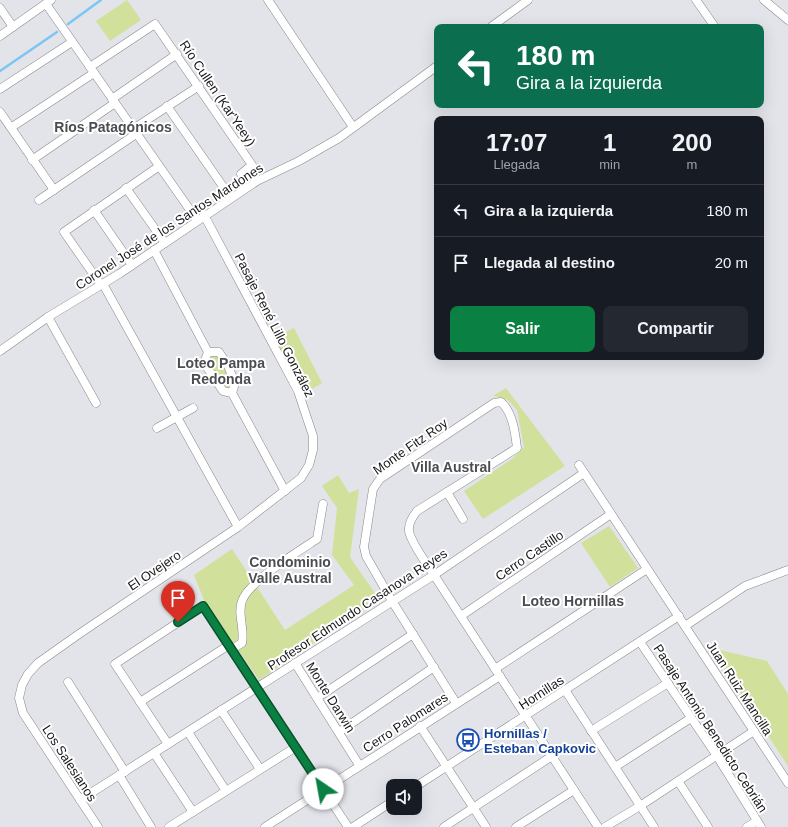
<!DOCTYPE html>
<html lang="es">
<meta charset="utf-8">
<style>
:root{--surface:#171b24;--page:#242831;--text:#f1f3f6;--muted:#9ea1a6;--line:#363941;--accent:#0b8043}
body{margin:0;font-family:Helvetica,sans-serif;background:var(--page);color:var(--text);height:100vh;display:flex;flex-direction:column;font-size:15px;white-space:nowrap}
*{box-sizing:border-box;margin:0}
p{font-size:13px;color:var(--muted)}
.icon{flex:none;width:22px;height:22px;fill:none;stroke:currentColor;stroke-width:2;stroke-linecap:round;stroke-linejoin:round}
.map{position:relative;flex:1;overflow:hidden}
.side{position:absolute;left:434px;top:116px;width:330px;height:244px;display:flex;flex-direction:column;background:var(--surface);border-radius:8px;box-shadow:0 4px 16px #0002}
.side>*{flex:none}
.banner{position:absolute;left:434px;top:24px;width:330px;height:84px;border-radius:8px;box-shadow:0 4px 16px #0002;background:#0b6e4f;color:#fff;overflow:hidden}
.buttons{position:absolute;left:386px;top:779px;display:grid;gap:8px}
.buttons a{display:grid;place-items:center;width:36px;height:36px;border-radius:8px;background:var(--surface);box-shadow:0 4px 16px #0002;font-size:20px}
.pin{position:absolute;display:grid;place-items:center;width:34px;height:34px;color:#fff;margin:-41px -17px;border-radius:50% 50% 50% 0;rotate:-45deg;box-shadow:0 0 4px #0007}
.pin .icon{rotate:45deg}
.me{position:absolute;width:44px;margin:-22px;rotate:327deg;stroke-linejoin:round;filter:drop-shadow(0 0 3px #0008)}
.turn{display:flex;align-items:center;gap:14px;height:84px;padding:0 16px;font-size:18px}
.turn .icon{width:52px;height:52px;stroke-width:2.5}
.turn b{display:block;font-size:28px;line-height:34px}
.eta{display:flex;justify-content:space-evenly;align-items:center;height:68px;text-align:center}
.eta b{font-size:24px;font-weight:700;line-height:28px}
.primary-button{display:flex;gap:8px;margin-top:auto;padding:8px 16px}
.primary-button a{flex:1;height:46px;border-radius:8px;background:var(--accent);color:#fff;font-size:16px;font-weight:700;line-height:46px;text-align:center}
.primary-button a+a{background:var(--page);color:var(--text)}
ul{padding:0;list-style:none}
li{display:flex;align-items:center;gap:12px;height:52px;padding:0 16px;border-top:1px solid var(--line)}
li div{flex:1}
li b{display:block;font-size:15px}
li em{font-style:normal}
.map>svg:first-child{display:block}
</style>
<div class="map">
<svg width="788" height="827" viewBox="0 0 788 827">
<rect width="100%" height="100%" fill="#e3e4ea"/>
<g fill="#d1e09b">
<polygon points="127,0 141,20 110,41 96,21"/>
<polygon points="294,328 322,383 302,395 270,339"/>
<polygon points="213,355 218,356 233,380 232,384 226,389 208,362 208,359"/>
<polygon points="506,388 565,466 483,519 464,491 512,459 524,447 517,410 508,400 493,396"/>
<polygon points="338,475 349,493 359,489 350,557 379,599 259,680 204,600 194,575 232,549 285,630 354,585 332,555 337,508 322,486"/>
<polygon points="609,526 638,568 610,587 581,543"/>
<polygon points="711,648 767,661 788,694 788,766"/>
</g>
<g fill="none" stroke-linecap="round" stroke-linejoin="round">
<g stroke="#7bc6f3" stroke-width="2.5">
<polyline points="68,24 101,0"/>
<polyline points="0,71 57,32"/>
</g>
<g stroke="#86888d" stroke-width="9">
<g id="minor">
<polyline points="268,0 353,127"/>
<polyline points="696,0 715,27"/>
<polyline points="764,0 788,20"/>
<polyline points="46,4 197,220"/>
<polyline points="0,8 13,27"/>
<polyline points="491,27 528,0"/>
<polyline points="0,36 51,0"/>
<polyline points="90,67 155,24 252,165 241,174"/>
<polyline points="0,89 72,42"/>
<polyline points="112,99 177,54"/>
<polyline points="167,106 231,198"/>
<polyline points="0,112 54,190"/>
<polyline points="12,127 94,73"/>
<polyline points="133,129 199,86"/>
<polyline points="32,160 115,103"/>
<polyline points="126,188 165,243"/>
<polyline points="39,200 136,134"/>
<polyline points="94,210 132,265"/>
<polyline points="154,250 208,352"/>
<polyline points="103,284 238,527"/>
<polyline points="101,285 64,232 158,167"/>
<polyline points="48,317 96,403"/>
<polyline points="0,351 48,317 119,274 257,181 299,161 339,138 437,66"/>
<polyline points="232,393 223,391 204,363 208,352 219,352 228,366 235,383 232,393 285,491"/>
<polyline points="157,428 193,408"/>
<polyline points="579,465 788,783"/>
<polyline points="447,492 463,519"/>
<polyline points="461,616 611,514"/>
<polyline points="685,626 745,586 788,570"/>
<polyline points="640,642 717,756 761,827"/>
<path d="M232,649L242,643C245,628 237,614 242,601C248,582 299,551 317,539L323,504"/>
<polyline points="295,663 359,765"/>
<polyline points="495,669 647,569"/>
<polyline points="68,682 125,772"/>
<polyline points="565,690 654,827"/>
<polyline points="317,698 413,634"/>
<polyline points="140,702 229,645"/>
<path d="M456,703L392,601L366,556L364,547L373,489L380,479L494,403L501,402C513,413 515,432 517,448L417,511C413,516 408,523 409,531C411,543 427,564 434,575L598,827"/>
<polyline points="221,710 260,769"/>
<polyline points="420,726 486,827"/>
<polyline points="591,731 668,683"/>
<polyline points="188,732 226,791"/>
<polyline points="339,732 434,667"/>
<polyline points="168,744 115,664 203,606 348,827"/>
<polyline points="154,753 193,812"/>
<polyline points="615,767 691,718"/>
<polyline points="119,775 151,827"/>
<polyline points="678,781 708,827"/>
<polyline points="415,787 679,616"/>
<polyline points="80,800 434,575 584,473"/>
<polyline points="98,827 23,713 19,698 22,685 28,674 38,663 79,634 238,527 301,478 309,465 313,450 313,436 298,391 204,215"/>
<polyline points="169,827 296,747"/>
<polyline points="265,827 500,676"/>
<polyline points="353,827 393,801"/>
<polyline points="444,827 552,756"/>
<polyline points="516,827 574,790"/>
<polyline points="605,827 640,806 754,731"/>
<polyline points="747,827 757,821"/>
</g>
</g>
<use href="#minor" stroke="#fff" stroke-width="8"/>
</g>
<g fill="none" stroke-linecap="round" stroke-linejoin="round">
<g stroke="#07532c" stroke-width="10">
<polyline id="route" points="178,622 203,606 323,789"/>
</g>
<use href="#route" stroke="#0b8043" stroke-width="7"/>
</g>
<defs>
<g id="bus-ring" transform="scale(1.15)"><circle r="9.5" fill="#fff" stroke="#1a4fb4" stroke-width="1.5"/><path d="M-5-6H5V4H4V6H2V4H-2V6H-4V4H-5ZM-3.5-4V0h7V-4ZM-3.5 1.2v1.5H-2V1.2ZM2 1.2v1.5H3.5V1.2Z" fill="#1a4fb4"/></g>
</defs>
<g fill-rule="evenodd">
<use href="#bus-ring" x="468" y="740"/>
</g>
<g text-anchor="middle" stroke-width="4" stroke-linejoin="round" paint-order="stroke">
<g font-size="13" fill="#18181b" stroke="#fff">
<text transform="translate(218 93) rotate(56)" y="5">Río Cullen (Kar'Yeey)</text>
<text transform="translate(169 226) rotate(-33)" y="5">Coronel José de los Santos Mardones</text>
<text transform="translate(275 325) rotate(63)" y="5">Pasaje René Lillo González</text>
<text transform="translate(410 446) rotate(-35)" y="5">Monte Fitz Roy</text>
<text transform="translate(529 555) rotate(-34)" y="5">Cerro Castillo</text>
<text transform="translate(154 570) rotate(-34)" y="5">El Ovejero</text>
<text transform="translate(357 609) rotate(-33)" y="5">Profesor Edmundo Casanova Reyes</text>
<text transform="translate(740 688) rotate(57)" y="5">Juan Ruiz Mancilla</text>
<text transform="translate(541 692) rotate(-33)" y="5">Hornillas</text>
<text transform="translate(331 697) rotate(58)" y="5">Monte Darwin</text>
<text transform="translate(405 722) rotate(-33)" y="5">Cerro Palomares</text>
<text transform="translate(711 728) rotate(57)" y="5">Pasaje Antonio Benedicto Cebrián</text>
<text transform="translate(70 763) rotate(57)" y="5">Los Salesianos</text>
</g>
<g font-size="13" font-weight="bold" fill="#164399" stroke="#fff" text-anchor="start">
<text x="484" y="738">Hornillas /<tspan x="484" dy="15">Esteban Capkovic</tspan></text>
</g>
<g font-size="14" font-weight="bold" fill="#4c4d52" stroke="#fff">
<text x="113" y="132">Ríos Patagónicos</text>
<text x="221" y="368">Loteo Pampa<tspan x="221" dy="16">Redonda</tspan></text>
<text x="451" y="472">Villa Austral</text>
<text x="290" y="567">Condominio<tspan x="290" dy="16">Valle Austral</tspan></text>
<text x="573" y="606">Loteo Hornillas</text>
</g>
</g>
</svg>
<div class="buttons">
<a><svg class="icon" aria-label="sound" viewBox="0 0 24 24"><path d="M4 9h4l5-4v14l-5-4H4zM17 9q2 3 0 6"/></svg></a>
</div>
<div class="pin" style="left:178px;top:622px;background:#d93025"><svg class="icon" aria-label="arrive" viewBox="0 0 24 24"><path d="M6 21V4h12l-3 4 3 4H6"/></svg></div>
<svg class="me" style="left:323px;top:789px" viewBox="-20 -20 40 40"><circle r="19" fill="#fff"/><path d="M0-13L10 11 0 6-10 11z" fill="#0b8043"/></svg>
<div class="banner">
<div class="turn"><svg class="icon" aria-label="left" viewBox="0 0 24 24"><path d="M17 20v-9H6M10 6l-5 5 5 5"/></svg><div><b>180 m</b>Gira a la izquierda</div></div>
</div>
<section class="side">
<div class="eta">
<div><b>17:07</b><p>Llegada</p></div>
<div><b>1</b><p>min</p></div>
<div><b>200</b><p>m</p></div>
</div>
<ul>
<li><svg class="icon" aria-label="left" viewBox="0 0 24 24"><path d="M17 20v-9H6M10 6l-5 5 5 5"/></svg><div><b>Gira a la izquierda</b></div><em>180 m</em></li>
<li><svg class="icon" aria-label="arrive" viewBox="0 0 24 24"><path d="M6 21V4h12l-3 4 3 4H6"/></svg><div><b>Llegada al destino</b></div><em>20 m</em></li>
</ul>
<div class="primary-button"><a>Salir</a><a>Compartir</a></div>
</section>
</div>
